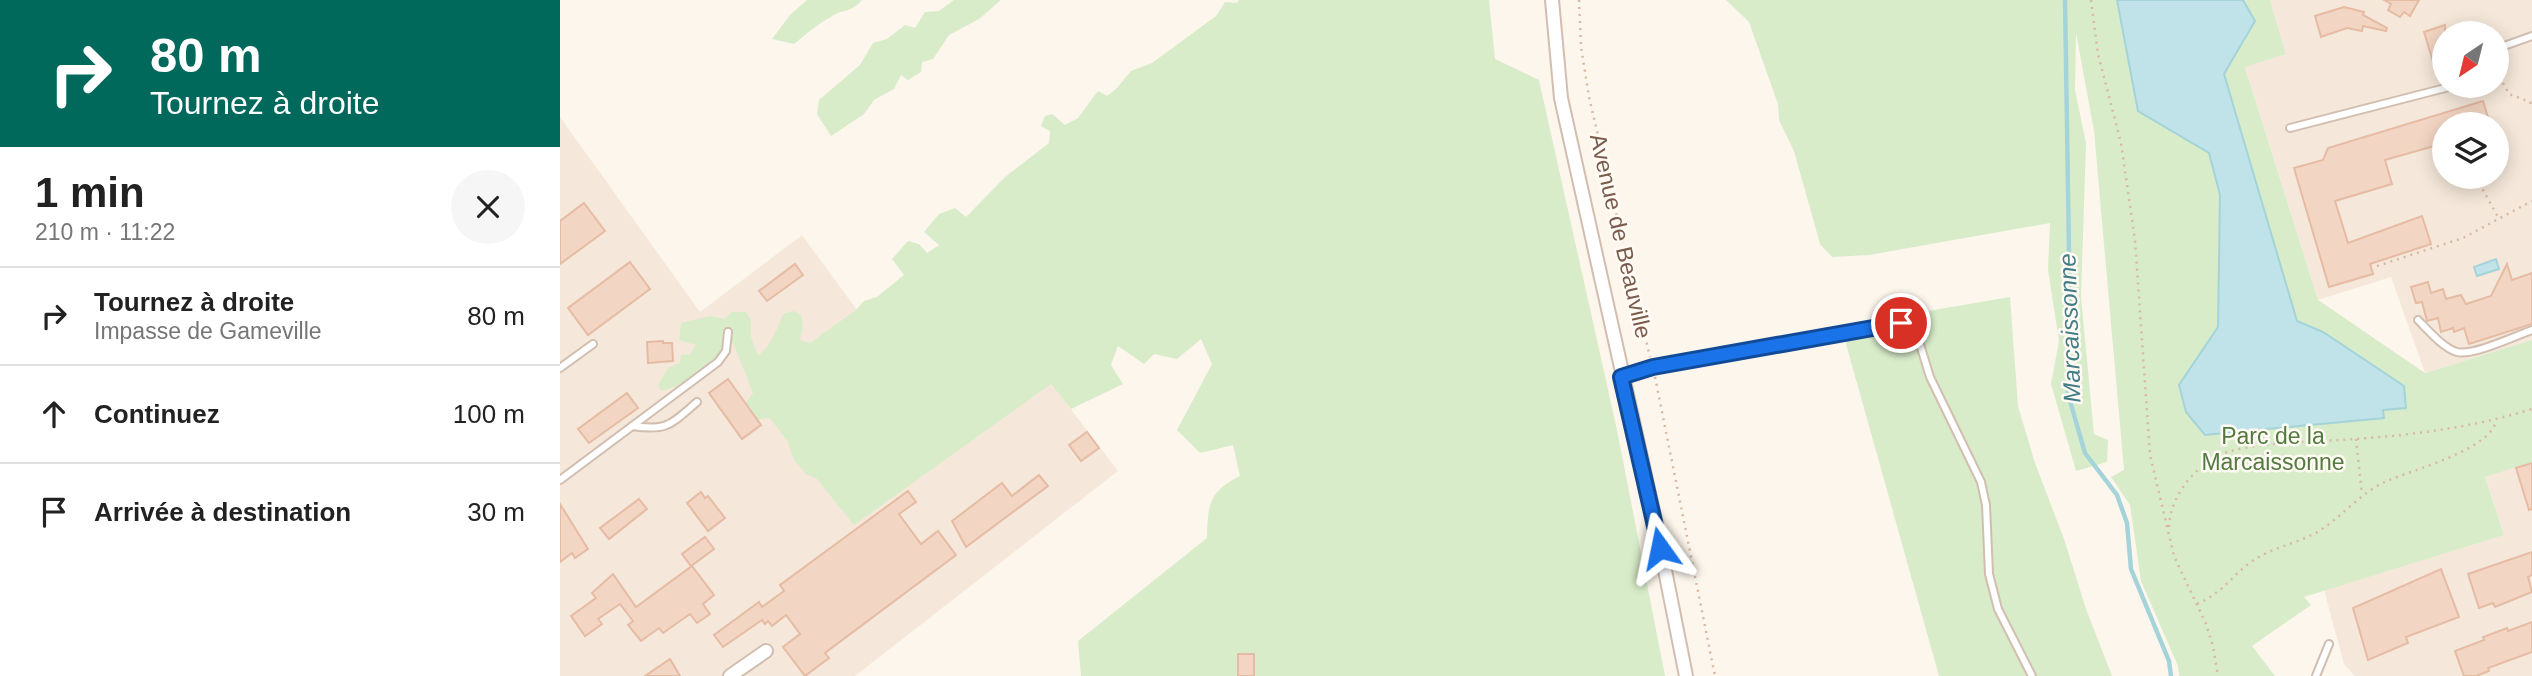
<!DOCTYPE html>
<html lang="fr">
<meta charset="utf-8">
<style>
:root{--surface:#fff;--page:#f6f6f6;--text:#222;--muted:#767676;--line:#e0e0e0}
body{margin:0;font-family:Arial,sans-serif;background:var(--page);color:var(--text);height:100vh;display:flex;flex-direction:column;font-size:26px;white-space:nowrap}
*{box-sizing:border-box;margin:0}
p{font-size:23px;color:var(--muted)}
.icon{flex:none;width:38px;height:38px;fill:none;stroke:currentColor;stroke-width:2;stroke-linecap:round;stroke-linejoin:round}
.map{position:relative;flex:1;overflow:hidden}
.drawer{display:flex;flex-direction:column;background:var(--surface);width:560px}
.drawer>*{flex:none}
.hud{background:#00695c;color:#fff;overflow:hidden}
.needle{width:46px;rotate:215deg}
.fabs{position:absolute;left:1872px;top:21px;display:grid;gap:14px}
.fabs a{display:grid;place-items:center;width:77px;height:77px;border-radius:50%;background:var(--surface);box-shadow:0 4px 18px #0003;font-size:35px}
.pin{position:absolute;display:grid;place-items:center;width:60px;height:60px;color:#fff;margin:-30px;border:4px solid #fff;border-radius:50%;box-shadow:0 2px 7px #0007}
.me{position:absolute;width:77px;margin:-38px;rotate:348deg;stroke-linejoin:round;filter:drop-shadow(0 0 5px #0008)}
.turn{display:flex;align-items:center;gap:24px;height:147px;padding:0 35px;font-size:32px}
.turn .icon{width:91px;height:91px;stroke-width:2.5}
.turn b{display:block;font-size:49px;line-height:60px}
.round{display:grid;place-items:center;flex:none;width:74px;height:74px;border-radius:37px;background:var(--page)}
.summary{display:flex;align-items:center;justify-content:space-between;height:119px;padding:0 35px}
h1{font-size:42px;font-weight:700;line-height:52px}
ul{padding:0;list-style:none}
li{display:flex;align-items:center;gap:21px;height:98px;padding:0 35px;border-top:2px solid var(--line)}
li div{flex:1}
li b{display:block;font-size:26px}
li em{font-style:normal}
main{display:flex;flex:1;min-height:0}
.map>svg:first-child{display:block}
</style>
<main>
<section class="drawer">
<div class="hud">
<div class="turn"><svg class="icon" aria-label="right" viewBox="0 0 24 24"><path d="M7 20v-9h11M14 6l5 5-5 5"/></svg><div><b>80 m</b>Tournez à droite</div></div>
</div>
<div class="summary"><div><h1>1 min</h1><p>210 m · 11:22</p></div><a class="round"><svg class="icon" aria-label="close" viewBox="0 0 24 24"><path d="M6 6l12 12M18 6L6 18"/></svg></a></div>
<ul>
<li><svg class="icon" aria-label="right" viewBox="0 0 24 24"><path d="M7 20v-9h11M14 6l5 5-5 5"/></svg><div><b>Tournez à droite</b><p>Impasse de Gameville</p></div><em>80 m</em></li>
<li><svg class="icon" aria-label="ahead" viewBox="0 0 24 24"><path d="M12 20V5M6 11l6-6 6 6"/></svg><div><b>Continuez</b></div><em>100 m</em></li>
<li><svg class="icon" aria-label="arrive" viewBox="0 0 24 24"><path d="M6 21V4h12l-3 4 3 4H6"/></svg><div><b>Arrivée à destination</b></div><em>30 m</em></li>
</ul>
</section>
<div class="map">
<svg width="1972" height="676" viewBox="0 0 1972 676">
<rect width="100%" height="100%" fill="#fdf6ec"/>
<g fill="#f5e8da" fill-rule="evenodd">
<path d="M1710,0H1972V340L1865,373L1831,277L1758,300L1685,66L1726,54ZM1885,33H1937V86H1885ZM1885,124H1937V177H1885Z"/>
<polygon points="0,117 140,312 242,235 297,310 191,387 491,383 558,471 295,676 0,676"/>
<polygon points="1972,462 1972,676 1795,676 1784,664 1764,590 1944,535 1925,476"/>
</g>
<g fill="#d8ecc9">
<path d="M247,0H302C289,14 286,8 272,16C258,24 246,34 234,44L212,39L230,15Z"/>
<polygon points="394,0 441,0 419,19 389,35 373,59 362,62 361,72 348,80 341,75 334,89 314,100 304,114 271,136 257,114 259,100 300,65 313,43 327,39 345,25 355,28 365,12 379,11"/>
<path d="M679,0H929L935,59L979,80L1057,430L1105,676H521L518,641L647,538C648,505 648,492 680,476L673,445L640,453L617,430L652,364L641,339L617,359L594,354L584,364L558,346L551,365L563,384L511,409L491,384L294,525L256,478L246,474L234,460L228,442L210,418L194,420L184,405L193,393L174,345L168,339L162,341L167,353C146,370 128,385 101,391L98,385L108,368L120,363L121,355L130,354L136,345L119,340L121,323L150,316L165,319L171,312H186L191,320V337L198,356C211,345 217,330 223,314L234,311L241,315L243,325L240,340L250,343L296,310L304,301L317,297L344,275L332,259L348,241L359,244L367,253L379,245L364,232L379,214L395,208L406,217L445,177L489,143L490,131L481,126L485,116L492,114L505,125L518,118L538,91L547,96L556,89L571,71L592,63L656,16L665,2L677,3Z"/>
<polygon points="1166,0 1710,0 1726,54 1685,67 1758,300 1865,373 1972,340 1972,462 1925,477 1944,535 1744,597 1751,605 1692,646 1715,676 1619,676 1618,666 1581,581 1570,505 1551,477 1564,470 1534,131 1516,33 1515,90 1526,143 1521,297 1534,434 1548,440 1547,462 1516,471 1491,384 1499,341 1488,270 1490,223 1309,255 1272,257 1260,244 1234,151 1219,120 1218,104 1189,22"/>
<polygon points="1450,297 1458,406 1475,463 1504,539 1526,609 1552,676 1379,676 1281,326"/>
</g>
<g fill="#bfe3e8" stroke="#a5d3da" stroke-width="2">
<polygon points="1557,0 1683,0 1695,21 1664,74 1737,321 1763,332 1844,386 1846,408 1823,410 1824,418 1645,435 1626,412 1619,385 1658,327 1660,195 1649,153 1578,111"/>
<polygon points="1936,259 1939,269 1917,276 1914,267"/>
</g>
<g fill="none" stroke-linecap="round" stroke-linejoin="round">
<polyline stroke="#a5d3da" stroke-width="4.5" points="1505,0 1510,316 1508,394 1525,453 1557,495 1567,523 1571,569 1609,661 1611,676"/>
</g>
<g fill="#f3d5c3" stroke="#e6bba3" stroke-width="2">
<polygon points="1824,0 1859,0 1850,16 1844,12 1840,17 1828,10 1831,4"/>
<polygon points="1784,7 1804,12 1803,15 1827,28 1826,31 1803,26 1802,31 1787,28 1761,37 1755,16"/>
<polygon points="1885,25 1885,65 1875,68 1864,32"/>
<polygon points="1923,101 1930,124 1885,124 1885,143 1825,160 1832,184 1775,201 1788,243 1862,216 1871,244 1810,264 1813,274 1769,287 1734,168 1763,160 1768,148"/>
<polygon points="24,203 45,231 0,264 0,221"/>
<polygon points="70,262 90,289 28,335 8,308"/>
<polygon points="235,264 243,275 207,301 199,291"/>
<polygon points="1947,264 1952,280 1972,273 1972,324 1909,344 1904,328 1894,332 1893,328 1881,332 1878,318 1867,321 1862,302 1856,303 1851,287 1868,282 1871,293 1883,289 1886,299 1901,295 1906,304 1931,296"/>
<polygon points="103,341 103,343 112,343 113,361 88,363 87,342"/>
<polygon points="168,379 201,425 182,439 149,393"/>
<polygon points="67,393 78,408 29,443 18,429"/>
<polygon points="527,432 539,448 521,461 509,445"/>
<polygon points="1972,463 1972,509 1969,510 1956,468"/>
<polygon points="479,475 488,486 406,547 392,521 442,483 452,496"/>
<polygon points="348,491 356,502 339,514 361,544 378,531 396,555 265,653 269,658 245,676 223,647 240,634 226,615 212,626 208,621 205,624 202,620 163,647 154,635 199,602 202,607 224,591 220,585"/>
<polygon points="141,492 145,498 148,496 165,518 148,531 127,503"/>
<polygon points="79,499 87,509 49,539 40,528"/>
<polygon points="0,504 28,549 15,558 12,553 0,562"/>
<polygon points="145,537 154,549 131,566 122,554"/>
<polygon points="1972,552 1972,575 1968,577 1972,592 1935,607 1933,603 1919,608 1908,574"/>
<polygon points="132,566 154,595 143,604 150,614 137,623 130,614 103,633 99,628 81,641 68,625 73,621 60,604 38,619 42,624 25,636 11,616 36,598 32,593 53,574 76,607"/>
<polygon points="1881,569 1899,617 1846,637 1848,643 1808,660 1793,608"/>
<polygon points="1972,622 1972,652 1928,668 1929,671 1916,676 1904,676 1895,651 1924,640 1923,637 1947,628 1948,631"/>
<rect x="678" y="654" width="16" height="22"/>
<polygon points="110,659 120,676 85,676"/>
</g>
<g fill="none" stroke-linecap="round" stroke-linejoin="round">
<g stroke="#d1beb0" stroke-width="10">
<g id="service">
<polyline points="1937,74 1944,46 1972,36"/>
<polyline points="1730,128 1893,86"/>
<path d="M1858,320C1868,330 1883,348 1897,352C1913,356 1955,336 1972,330"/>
<polyline points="0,368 33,344"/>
<polyline points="1063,376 1093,367 1341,323 1354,325 1370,377 1421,482 1426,505 1429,574 1438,609 1472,676"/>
<path d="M72,426C108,431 110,425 137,402"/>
<polyline points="0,480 158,362 166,351 168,332"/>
<polyline points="1756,676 1769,644"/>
</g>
</g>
<g stroke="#d1beb0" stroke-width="16">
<g id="minor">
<polyline points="992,0 1001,98 1095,520 1126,676"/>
<polyline points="170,676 206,651"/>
</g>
</g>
<g stroke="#d9b8a5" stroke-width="2.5" stroke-dasharray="2 5" stroke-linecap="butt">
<polyline points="1019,0 1021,47 1029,97 1090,357"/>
<polyline points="1531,0 1538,54 1561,143 1575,240 1590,455 1614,556 1646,624 1653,646 1658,676"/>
<polyline points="1943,83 1949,94 1970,102 1972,108"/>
<polyline points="1916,177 1939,219"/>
<polyline points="1817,266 1903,238 1972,201"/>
<polyline points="1095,377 1155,676"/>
<polyline points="1796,439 1802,494"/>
<path d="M1609,527C1610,498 1632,469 1658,456C1687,441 1760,442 1794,439C1855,435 1914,427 1972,409"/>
<path d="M1637,604C1664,592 1669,578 1691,562C1712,547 1737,544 1759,531C1783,516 1800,493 1827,481C1852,470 1930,450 1936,421"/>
</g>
<use href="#service" stroke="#fff" stroke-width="6"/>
<use href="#minor" stroke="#fff" stroke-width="12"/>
</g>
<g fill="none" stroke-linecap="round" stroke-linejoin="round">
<g stroke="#114b97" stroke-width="18">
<polyline id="route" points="1100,548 1061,377 1093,367 1341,323"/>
</g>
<use href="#route" stroke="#1a73e8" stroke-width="12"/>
</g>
<g text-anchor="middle" stroke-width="5" stroke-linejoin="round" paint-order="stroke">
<g font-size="23" fill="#7a5c4d" stroke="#fffaf3">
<text transform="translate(1061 236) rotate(77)" y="8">Avenue de Beauville</text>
</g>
<g font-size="23" fill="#537a41" stroke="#fffaf3">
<text x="1713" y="444">Parc de la<tspan x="1713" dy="26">Marcaissonne</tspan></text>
</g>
<g font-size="24" font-style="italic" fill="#437c86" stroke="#fffaf3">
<text transform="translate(1510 328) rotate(-92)" y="8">Marcaissonne</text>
</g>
</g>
</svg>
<div class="fabs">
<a><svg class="needle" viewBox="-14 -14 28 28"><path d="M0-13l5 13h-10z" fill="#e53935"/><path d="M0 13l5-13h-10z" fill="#767676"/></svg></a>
<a><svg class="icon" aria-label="layers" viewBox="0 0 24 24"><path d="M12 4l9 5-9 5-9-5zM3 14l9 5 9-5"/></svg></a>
</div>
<div class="pin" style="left:1341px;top:323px;background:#d93025"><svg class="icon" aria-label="arrive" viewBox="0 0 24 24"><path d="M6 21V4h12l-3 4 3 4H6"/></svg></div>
<svg class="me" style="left:1100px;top:548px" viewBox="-20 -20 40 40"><path d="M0-17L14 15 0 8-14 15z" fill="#1a73e8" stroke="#fff" stroke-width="4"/></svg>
</div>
</main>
